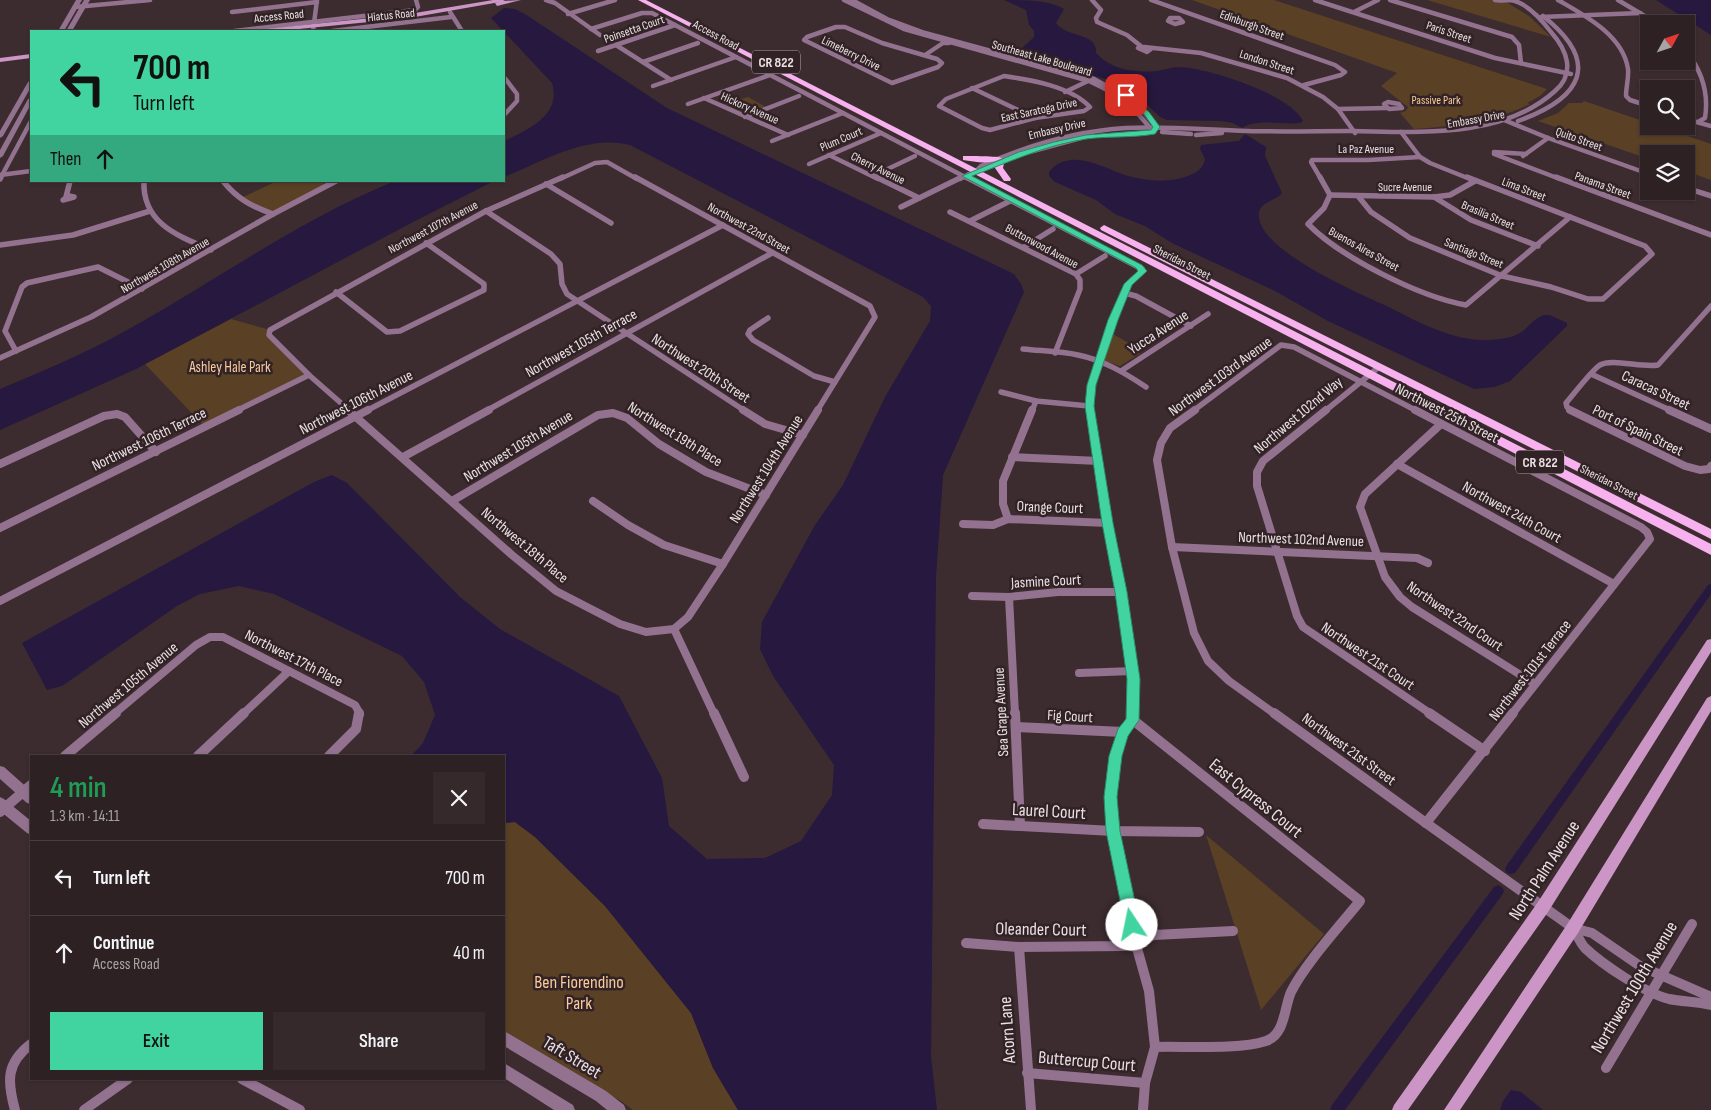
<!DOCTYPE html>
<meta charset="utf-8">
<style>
:root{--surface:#2d2123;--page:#35292b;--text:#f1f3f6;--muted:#a7a3a6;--line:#483e41;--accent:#42d4a0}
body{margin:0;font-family:"Sofia Sans Condensed",sans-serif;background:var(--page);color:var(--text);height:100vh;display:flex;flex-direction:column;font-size:19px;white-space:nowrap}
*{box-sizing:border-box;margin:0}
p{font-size:16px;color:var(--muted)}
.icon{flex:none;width:28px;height:28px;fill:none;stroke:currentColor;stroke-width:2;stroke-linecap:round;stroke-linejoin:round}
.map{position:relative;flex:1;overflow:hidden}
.panel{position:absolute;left:30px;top:755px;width:475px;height:325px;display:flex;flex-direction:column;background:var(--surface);border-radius:0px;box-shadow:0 1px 4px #0004,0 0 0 1px var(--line)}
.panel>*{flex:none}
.hud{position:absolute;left:30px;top:30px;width:475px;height:152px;border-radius:0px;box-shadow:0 1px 4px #0004,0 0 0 1px var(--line);background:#42d4a0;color:#111;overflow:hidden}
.needle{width:32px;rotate:50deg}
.fabs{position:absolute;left:1640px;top:15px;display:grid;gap:10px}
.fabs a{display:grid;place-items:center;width:55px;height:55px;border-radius:0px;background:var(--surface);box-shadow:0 1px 4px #0004,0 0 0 1px var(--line);font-size:25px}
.pin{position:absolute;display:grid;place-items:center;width:42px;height:42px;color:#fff;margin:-21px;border-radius:10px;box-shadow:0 2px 8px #0006}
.me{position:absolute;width:55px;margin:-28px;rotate:349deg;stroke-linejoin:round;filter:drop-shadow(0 0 4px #0008)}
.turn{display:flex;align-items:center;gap:18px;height:105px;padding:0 20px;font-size:22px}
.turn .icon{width:65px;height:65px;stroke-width:2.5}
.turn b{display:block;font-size:35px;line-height:42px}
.then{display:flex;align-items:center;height:48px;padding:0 20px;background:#0003;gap:10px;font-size:19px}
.round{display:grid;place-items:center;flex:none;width:52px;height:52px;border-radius:0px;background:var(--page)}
.head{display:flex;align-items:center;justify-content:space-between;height:85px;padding:0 20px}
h1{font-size:30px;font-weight:600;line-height:38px;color:#1e9e55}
.button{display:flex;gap:10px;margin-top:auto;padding:10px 20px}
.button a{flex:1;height:58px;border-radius:0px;background:var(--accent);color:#111;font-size:20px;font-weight:600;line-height:58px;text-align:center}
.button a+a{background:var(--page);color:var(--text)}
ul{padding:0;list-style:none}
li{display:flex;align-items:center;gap:15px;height:75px;padding:0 20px;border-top:1px solid var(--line)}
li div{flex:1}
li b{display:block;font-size:19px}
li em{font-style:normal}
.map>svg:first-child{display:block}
</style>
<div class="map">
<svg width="1711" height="1110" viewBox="0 0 1711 1110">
<rect width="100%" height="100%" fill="#3c2c2f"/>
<g fill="#5a4024">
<path d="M1192,0H1274L1547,89L1540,96L1527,103L1530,104C1493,122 1454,126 1414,129L1400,113L1406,111L1408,107L1381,86L1397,73Z"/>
<polygon points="1427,0 1503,0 1529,16 1551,37"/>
<polygon points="748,97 766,107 747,114 724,104"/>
<polygon points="1584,101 1649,123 1649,126 1659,126 1711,144 1711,180 1686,171 1686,154 1649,154 1649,159 1538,121 1558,113 1569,103 1582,103"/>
<polygon points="277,181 320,181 326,185 273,214 239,199"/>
<polygon points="231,319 270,330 269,335 309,375 205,427 145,364"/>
<polygon points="1113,334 1139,349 1136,351 1141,353 1120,366 1105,361 1104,359"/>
<polygon points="515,822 535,837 605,906 691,1013 713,1068 738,1110 633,1110 621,1101 504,1038 504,823"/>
<polygon points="1206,835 1324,934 1261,1010"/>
</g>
<g fill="#26183f">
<path d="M1004,0C1024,0 1049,0 1064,9L1056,23C1066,38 1098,32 1096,53C1111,70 1135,73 1156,71C1164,70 1172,67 1179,67C1208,68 1290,94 1303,121L1300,123C1281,125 1258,118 1242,128L1233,123L1221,121L1167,120L1160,117L1139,97L1108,80L1017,53L1034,37V31L1029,25L1026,10Z"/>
<polygon points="1656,0 1711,0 1711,35"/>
<path d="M504,8L515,9L525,14L667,108L1014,274L1021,284L1024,292L943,475L936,578L931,1056L937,1110H738L713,1068L691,1013L605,906L535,837L515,822L504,823V756H411L423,743L435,715L424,682L402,656L274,594L239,586L200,594L177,606L62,686L47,690L22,643L314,482L332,475L347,483L460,597L500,629L619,696L662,778L669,826L707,859L765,858L801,841L832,795L834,765L773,676L760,649L762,622L815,525L843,485L885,397L930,321L931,306L923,297L630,145C586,134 544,161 504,177V141C528,130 562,115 552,83L491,18Z"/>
<path d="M1245,134L1266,147L1265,156L1282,193C1275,202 1256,202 1259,218C1263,251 1353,291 1380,303C1402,313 1423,326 1446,333C1457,337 1471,340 1483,340C1495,340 1510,339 1520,333C1529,327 1533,319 1544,315H1550L1567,323V326L1510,381L1495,387L1474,389L1328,321L1275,291L1172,243L1145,226L1115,214L1096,200L1055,182L1049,176V172C1070,147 1101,167 1125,175C1145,181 1170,184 1190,175C1198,172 1203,168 1205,159L1200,149L1201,145L1239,141Z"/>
<path d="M395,181H494L415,221L136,369L0,430V389C43,371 86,353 127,330C216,281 300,219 395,181Z"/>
<polygon points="1511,1090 1521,1092 1543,1110 1500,1110 1503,1101"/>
</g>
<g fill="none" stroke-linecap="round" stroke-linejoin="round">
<g fill="#26183f" fill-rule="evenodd">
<polygon points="1711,584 1711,594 1515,873 1511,874 1507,873 1505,869 1507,865 1708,585"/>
<polygon points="1498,885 1502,887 1504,891 1502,895 1345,1110 1330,1110 1332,1105 1494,887"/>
</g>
<g stroke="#93728f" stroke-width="4.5">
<polyline points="546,0 555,3 600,35"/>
<path d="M844,0L904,29L1089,81C1121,96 1132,104 1153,132L1156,127L1137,103L1094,79L925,33L887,19L852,0"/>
<polyline points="1092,0 1101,10 1096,18 1097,22 1127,35 1142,47"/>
<polyline points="1151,0 1335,65 1345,72 1341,75 1304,85"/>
<polyline points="1315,0 1495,58 1571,74"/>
<polyline points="1390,0 1512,37 1519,45 1521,63"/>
<path d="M1558,0C1584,15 1623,35 1628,69C1629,78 1626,87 1626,96L1630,100L1649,106"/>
<polyline points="1618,0 1658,24"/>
<polyline points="75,7 150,0"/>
<polyline points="232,12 317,2"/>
<polyline points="450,12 462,31"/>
<polyline points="1354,12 1378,0"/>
<polyline points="568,14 615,0"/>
<polyline points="1541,17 1640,13"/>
<polygon points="1170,18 1179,18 1183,22 1175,24 1168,21"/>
<polygon points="836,27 845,27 882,43 937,59 942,63 938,67 892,83 804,40 807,37"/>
<polyline points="591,29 642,13 652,13 969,179"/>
<polyline points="234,31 415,10 418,7 416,0"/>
<polyline points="313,31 317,0"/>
<polyline points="332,31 451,17"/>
<polyline points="616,45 671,80"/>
<polyline points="1151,49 1147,52 1138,48 1144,47 1201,53 1287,78 1323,97 1338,109 1355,133"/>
<polyline points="598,51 675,25"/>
<path d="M1686,51C1702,71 1709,93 1705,118L1698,122"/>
<polyline points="925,55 943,43 949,43"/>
<polyline points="643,62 698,43"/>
<path d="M1004,76C1031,80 1070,86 1090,107L1084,111L1035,118L990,130L982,128L939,106L946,99Z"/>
<polyline points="504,77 517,94 517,101 504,115"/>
<polyline points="653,86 736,57"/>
<polyline points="972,88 1035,118"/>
<polyline points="1065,92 1088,81"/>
<polyline points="704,98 788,135"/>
<polygon points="1388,102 1399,104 1402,108 1389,109 1384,104"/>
<polyline points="688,104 770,75"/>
<polyline points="1338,109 1387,108"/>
<polyline points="745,117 799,96"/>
<polyline points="1686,119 1711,126"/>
<polyline points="1504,120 1548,138 1649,174"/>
<path d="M1518,121C1582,98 1602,63 1543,16"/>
<polyline points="1162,132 1191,134"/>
<polyline points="1401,132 1420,157 1430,163 1470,179"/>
<polyline points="1196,135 1222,133"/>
<polyline points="772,141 843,113"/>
<polyline points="1526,154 1494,152 1494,154 1560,179"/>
<polyline points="829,155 878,179"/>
<polyline points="1523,156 1548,138"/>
<polyline points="809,164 881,133"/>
<polyline points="985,169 1022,154 1081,138"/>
<path d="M975,172L981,166C1028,145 1075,131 1126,128C1167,126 1207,130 1247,131C1282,132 1318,131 1353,131C1420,132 1502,139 1555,91C1576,73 1567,50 1551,32C1542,20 1526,2 1510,0C1505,0 1500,1 1495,0"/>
<polyline points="0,175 31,171"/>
<polyline points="873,176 915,156"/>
<polyline points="0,179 31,121"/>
<polyline points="560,179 595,163 607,162 637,179"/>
<polyline points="960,179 969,174"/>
<polyline points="1321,179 1311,162 1312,160 1368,160 1420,157"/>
</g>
<g stroke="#93728f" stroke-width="5.5">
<polyline points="635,177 870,306 875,317 817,411"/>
<polyline points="876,177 919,198"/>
<path d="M966,177L1142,269C1139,276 1131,279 1127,286C1115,309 1086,387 1090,411"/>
<path d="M1320,177L1330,195L1324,208L1308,224C1340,257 1420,297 1466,305L1570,217"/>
<polyline points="1556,177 1711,235"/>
<polyline points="0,179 1,177"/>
<path d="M144,181C142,223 178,236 211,250"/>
<path d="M223,181C237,199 253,207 273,214"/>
<polyline points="546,184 611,223"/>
<polyline points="1686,188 1711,196"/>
<polyline points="1330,195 1434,197 1450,195 1475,181"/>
<polygon points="69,196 74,197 63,200"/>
<polyline points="1358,196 1371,212 1410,238 1502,276 1551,287 1588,299 1603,299 1652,254 1645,246 1467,177"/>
<polyline points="66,197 70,181"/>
<polyline points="1434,197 1471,220 1538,246"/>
<polyline points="901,207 962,177"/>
<polyline points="486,211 551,254 560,264 562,284 567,294 745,411"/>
<polyline points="950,212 1076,274 1080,280 1080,289 1055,353"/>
<polyline points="970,221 1012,200"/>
<polyline points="0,245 73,235 150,211"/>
<polyline points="1024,247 1053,229"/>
<polyline points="1076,274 1105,256"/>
<polyline points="336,292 387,332 400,331 484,290 484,284 426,243"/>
<polyline points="1124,293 1136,296 1191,326"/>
<polyline points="768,318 750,330 748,334 753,340 814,376 835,382"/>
<path d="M1023,349C1041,351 1060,351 1078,355C1103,360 1125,373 1146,387"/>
<polyline points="16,351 5,331 22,287 27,283 98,267 142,289"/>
<polyline points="0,358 91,317 273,214 336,181"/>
<polyline points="1121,371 1208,314"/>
<polyline points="1591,374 1672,411"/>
<polyline points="1001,392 1036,401 1089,406"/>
<polyline points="236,411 309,375"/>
<polyline points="350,411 309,375 269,335 270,330 486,211 563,177"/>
<polyline points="366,411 723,225"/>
<polyline points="486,411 772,253"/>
<polyline points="1032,411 1036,401"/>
<polyline points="1193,411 1281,345 1294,347 1417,411"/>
<polyline points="1325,411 1379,367"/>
<path d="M1572,411L1567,407L1566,403C1573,395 1592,370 1600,365C1612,358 1642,368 1658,365L1711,306"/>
</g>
<g stroke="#93728f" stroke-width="8">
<polyline points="348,410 512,555 556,591 620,624 646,632 674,629"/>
<polyline points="743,410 765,424 803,435"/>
<polyline points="1090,410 1134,679 1133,714"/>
<polyline points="1195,410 1170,428 1161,443 1157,460 1172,547 1194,633 1208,661 1229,681 1275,714"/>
<polyline points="1326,410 1263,461 1257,472 1257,486 1297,616 1303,627 1431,714"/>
<polyline points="1415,410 1641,527 1647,532 1650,539 1512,714"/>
<polyline points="1570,410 1685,466 1700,470 1709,469 1711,466"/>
<polyline points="1669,410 1711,429"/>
<polyline points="1441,424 1365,494 1360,507 1385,577 1400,597 1412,607 1535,684"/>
<polyline points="403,457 489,410"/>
<polyline points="1012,457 1099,461"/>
<polyline points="0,464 104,416 117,414 125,417 156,452"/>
<polyline points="1397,464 1614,584"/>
<polyline points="452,501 598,415 613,413 627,418 659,444 706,472 766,495"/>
<polyline points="593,501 628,525 664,545 723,564"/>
<polyline points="1008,519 1003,504 1003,481 1032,410"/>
<polyline points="963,524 993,525 1008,519 1108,523"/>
<polyline points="0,528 239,410"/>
<polyline points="1172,547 1417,558 1428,563"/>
<polyline points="972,596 1009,597 1058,592 1121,592"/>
<polyline points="1009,597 1015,714"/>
<polyline points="0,601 368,410"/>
<polyline points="674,629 714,714"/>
<polyline points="674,629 688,617 723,564 818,410"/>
<polyline points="1079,673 1133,671"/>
<polyline points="114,714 196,645 210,637 223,637 355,705 360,714"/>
<polyline points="243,714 289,671"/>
</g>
<g stroke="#93728f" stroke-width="10">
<polyline points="714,713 744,777"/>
<polyline points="1015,713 1020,826"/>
<polyline points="1133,713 1133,720 1122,733 1115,756 1110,797 1113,831 1135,941 1149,991 1155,1047 1145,1083 1143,1110"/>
<polyline points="1274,713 1426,823"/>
<polyline points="1429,713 1485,751"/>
<path d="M1133,720L1360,901C1339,927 1305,964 1291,992C1284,1008 1285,1035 1266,1041C1239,1050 1184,1046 1155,1047"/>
<polyline points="1016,727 1123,732"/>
<polyline points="65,756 116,713"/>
<polyline points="198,756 244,713"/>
<polyline points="329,756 356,729 359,713"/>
<polyline points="0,812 31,785"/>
<path d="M1426,823L1573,928C1577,934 1580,943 1585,948C1603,965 1645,993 1669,999C1683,1002 1697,1001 1711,1005"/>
<polyline points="1426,823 1513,713"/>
<polyline points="983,824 1113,831 1199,832"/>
<polyline points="1573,928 1592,933 1640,966 1711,997"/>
<polyline points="966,943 1019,947 1123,946 1154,935 1233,931"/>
<polyline points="1019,947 1031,1110"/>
<polyline points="1606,1068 1692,924"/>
<polyline points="1027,1073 1145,1083"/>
<polyline points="242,1079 300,1110"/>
<path d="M15,1110C7,1081 6,1063 31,1044"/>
<polyline points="84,1110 128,1079"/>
</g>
<g fill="#93728f" fill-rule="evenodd">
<polygon points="76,0 82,0 64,31 58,31"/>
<polygon points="84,0 90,0 72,31 66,31"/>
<polygon points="31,80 31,87 3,136 0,138 0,131 28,82"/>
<polygon points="31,97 31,104 3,156 0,158 0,150 28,99"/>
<polygon points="0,766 4,767 31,791 31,804 27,803 0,779"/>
<polygon points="0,797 4,799 31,821 31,835 27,833 0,811"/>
<polygon points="504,1031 606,1091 624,1105 626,1110 607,1110 596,1101 504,1046"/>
<polygon points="504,1063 573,1105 575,1110 554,1110 504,1078"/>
</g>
<g fill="#cb96c5" fill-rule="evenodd">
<polygon points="493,0 505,0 503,1 521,0 497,6 495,3 500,2 409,18 279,31 263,31 266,29 409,14"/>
<polygon points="31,54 31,58 0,62 0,58"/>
<polygon points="1711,639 1711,652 1548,912 1408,1110 1392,1110 1394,1105 1538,902 1707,640"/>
<polygon points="1711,696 1711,711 1578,933 1460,1110 1444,1110 1568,923 1707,698"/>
</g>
<g fill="#f6b1ee" fill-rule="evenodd">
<polygon points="638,0 646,0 1711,544 1711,555"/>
<path d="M963,156C969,156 999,156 1002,158C992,165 975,162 963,160Z"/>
<polygon points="997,161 1004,163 1003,168 1011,179 1010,181 1004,181 995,168"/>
<polygon points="1104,225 1711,529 1711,539 1101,230 1100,228"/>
</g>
</g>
<path fill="#42d4a0" stroke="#2b8a68" d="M1126,93L1149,112L1160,127L1155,134C1133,138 1109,136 1086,139C1046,145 1009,162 972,176L1142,265L1147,271L1132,285L1118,320L1096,385L1094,406L1113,523L1127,592L1140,679L1139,720L1128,736L1122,756L1117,797L1120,831L1140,925L1138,931L1132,933L1127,931L1125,925L1106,831L1104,797L1109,756L1118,729L1126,719L1127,679L1115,592L1102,523L1085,406L1087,385L1108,320L1124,284L1138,271L1136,268L962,176L1019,152L1054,142L1086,135L1151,130L1153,127L1144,114L1123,95Z"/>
<g text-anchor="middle" stroke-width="5" stroke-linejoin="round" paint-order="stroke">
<g font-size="12" fill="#ebe0e3" stroke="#312226">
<text transform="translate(391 15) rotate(-6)" y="4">Hiatus Road</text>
<text transform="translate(279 16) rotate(-6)" y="4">Access Road</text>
<text transform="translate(1252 25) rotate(20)" y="4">Edinburgh Street</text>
<text transform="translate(634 29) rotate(-19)" y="4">Poinsetta Court</text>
<text transform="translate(1449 32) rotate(18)" y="4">Paris Street</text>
<text transform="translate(716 35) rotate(28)" y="4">Access Road</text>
<text transform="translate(851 53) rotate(26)" y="4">Limeberry Drive</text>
<text transform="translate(1042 58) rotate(16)" y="4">Southeast Lake Boulevard</text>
<text transform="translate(1267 62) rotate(18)" y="4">London Street</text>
<text transform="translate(750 108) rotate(24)" y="4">Hickory Avenue</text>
<text transform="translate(1039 110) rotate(-12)" y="4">East Saratoga Drive</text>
<text transform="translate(1476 119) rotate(-10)" y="4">Embassy Drive</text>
<text transform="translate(1057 129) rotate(-13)" y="4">Embassy Drive</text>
<text transform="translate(841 139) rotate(-23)" y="4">Plum Court</text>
<text transform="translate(1579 139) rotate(20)" y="4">Quito Street</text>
<text x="1366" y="153">La Paz Avenue</text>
<text transform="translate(878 168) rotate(26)" y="4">Cherry Avenue</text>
<text transform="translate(1603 185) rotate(20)" y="4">Panama Street</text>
<text x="1405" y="191">Sucre Avenue</text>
<text transform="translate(1524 189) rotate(21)" y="4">Lima Street</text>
<text transform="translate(1488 215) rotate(23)" y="4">Brasilia Street</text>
<text transform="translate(433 227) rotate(-28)" y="4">Northwest 107th Avenue</text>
<text transform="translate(749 228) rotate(29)" y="4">Northwest 22nd Street</text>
<text transform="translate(1042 246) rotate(28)" y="4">Buttonwood Avenue</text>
<text transform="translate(1364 249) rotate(29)" y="4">Buenos Aires Street</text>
<text transform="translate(1474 253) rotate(22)" y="4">Santiago Street</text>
<text transform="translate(1182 262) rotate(27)" y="4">Sheridan Street</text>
<text transform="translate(165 265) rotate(-30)" y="4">Northwest 108th Avenue</text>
<text transform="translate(1609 482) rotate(27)" y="4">Sheridan Street</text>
</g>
<g font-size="12" fill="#f9cb9b" stroke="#312226">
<text x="1436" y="104">Passive Park</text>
</g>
<g fill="#312226" stroke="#b3a7aa" stroke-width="1">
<rect x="752" y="50.5" width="48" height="23" rx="4"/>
<rect x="1516" y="450.5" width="48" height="23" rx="4"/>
</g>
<g font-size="14" font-weight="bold" fill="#ebe0e3">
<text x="776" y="67">CR 822</text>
<text x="1540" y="467">CR 822</text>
</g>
<g font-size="15" fill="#ebe0e3" stroke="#312226">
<text transform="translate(1158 332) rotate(-33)" y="5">Yucca Avenue</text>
<text transform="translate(581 343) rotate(-29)" y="5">Northwest 105th Terrace</text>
<text transform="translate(701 368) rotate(33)" y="5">Northwest 20th Street</text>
<text transform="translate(1220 376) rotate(-36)" y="5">Northwest 103rd Avenue</text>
<text transform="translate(1656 390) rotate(25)" y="5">Caracas Street</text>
<text transform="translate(356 402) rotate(-27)" y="5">Northwest 106th Avenue</text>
<text transform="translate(1447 413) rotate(27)" y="5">Northwest 25th Street</text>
<text transform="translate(1298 415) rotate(-40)" y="5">Northwest 102nd Way</text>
<text transform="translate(1638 430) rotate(26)" y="5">Port of Spain Street</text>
<text transform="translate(675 434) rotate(32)" y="5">Northwest 19th Place</text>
<text transform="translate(149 439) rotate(-26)" y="5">Northwest 106th Terrace</text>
<text transform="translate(518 446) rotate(-31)" y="5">Northwest 105th Avenue</text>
<text transform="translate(766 469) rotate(-58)" y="5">Northwest 104th Avenue</text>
<text transform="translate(1050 507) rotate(2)" y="5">Orange Court</text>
<text transform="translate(1512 512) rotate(29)" y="5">Northwest 24th Court</text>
<text transform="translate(1301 539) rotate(2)" y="5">Northwest 102nd Avenue</text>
<text transform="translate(525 545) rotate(40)" y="5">Northwest 18th Place</text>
<text transform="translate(1046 581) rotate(-3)" y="5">Jasmine Court</text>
<text transform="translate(1455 616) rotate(34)" y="5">Northwest 22nd Court</text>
<text transform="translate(1368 656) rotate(34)" y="5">Northwest 21st Court</text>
<text transform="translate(294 658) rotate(27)" y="5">Northwest 17th Place</text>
<text transform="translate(1530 670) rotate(-52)" y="5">Northwest 101st Terrace</text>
<text transform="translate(128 685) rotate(-40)" y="5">Northwest 105th Avenue</text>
<text transform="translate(1001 712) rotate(-93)" y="5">Sea Grape Avenue</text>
<text transform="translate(1070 716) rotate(3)" y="5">Fig Court</text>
<text transform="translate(1349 749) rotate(36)" y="5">Northwest 21st Street</text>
</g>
<g font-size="15" fill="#f9cb9b" stroke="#312226">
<text x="230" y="372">Ashley Hale Park</text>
</g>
<g font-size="18" fill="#ebe0e3" stroke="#312226">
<text transform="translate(1256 798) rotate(39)" y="6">East Cypress Court</text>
<text transform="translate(1049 811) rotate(3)" y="6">Laurel Court</text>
<text transform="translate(1544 870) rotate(-57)" y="6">North Palm Avenue</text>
<text transform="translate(1041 929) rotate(1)" y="6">Oleander Court</text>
<text transform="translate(1634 987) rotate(-59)" y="6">Northwest 100th Avenue</text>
<text transform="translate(1007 1030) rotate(-94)" y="6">Acorn Lane</text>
<text transform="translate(572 1057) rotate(31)" y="6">Taft Street</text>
<text transform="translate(1087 1061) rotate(5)" y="6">Buttercup Court</text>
</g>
<g font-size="18" fill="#f9cb9b" stroke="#312226">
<text x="579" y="988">Ben Fiorendino<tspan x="579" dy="21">Park</tspan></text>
</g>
</g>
</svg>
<div class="fabs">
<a><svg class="needle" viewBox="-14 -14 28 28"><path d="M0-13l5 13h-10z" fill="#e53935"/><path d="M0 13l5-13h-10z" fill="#a7a3a6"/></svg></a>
<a><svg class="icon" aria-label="search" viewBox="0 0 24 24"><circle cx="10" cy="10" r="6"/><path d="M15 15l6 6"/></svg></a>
<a><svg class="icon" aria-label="layers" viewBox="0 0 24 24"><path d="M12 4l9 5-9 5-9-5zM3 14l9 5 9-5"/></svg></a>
</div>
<div class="pin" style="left:1126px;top:95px;background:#d93025"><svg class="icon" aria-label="arrive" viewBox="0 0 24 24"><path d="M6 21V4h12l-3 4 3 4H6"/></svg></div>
<svg class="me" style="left:1132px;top:925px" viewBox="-20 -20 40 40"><circle r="19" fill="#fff"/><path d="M0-13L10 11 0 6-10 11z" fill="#42d4a0"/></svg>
<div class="hud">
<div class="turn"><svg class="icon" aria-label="left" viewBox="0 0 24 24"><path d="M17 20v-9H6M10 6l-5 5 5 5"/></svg><div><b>700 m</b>Turn left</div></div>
<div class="then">Then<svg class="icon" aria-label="ahead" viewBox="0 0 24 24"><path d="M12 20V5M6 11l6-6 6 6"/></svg></div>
</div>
<section class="panel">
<div class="head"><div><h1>4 min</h1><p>1.3 km · 14:11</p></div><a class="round"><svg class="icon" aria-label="close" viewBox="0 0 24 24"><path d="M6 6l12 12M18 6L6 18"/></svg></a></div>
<ul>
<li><svg class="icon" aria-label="left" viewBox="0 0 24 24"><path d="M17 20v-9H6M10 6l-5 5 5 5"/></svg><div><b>Turn left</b></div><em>700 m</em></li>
<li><svg class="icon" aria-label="ahead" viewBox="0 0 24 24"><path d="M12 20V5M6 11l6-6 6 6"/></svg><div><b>Continue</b><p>Access Road</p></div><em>40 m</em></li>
</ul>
<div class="button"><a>Exit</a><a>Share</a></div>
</section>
</div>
